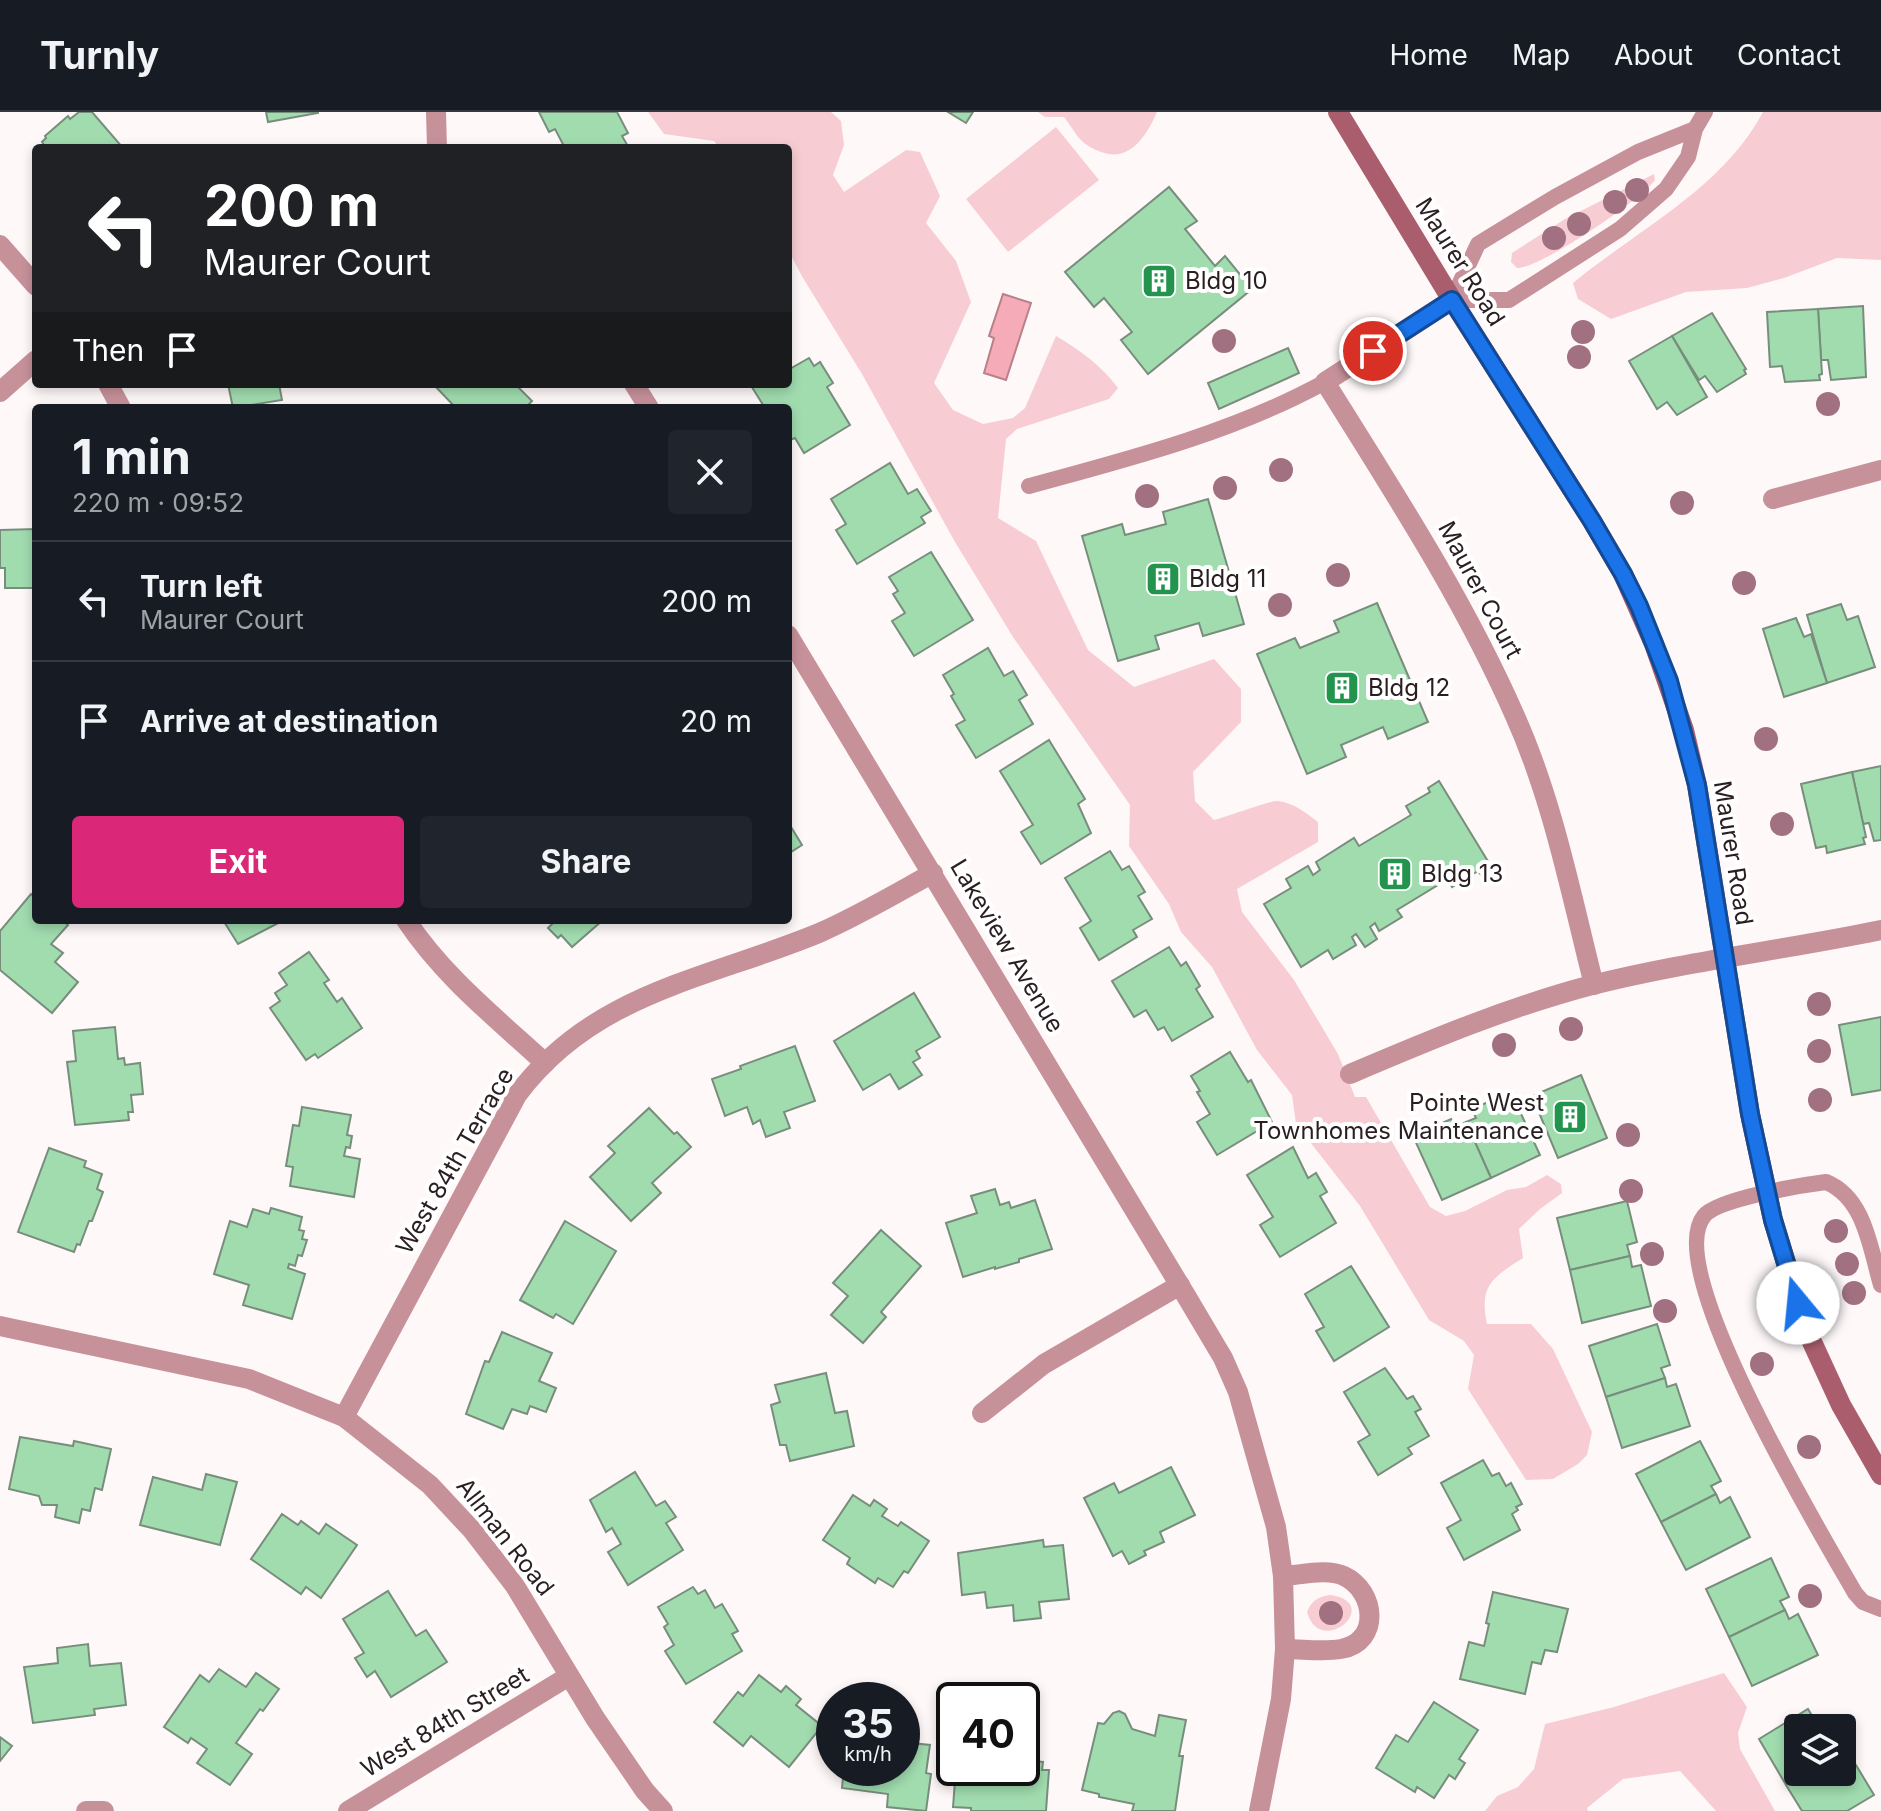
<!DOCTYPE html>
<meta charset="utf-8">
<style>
:root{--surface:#171b24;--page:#20242c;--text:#f1f3f6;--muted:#9ea1a6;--line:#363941;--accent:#db2777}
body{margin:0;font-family:Inter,sans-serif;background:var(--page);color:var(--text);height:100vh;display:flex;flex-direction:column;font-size:30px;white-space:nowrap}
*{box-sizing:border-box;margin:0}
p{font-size:26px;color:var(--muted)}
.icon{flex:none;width:44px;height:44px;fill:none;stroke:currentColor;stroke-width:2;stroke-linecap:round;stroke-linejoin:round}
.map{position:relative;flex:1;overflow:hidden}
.drawer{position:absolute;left:32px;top:292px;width:760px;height:520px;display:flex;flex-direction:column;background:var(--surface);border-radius:8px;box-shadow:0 4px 12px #0003}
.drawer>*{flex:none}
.hud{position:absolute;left:32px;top:32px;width:760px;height:244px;border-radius:8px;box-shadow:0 4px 12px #0003;background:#202124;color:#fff;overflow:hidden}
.fabs{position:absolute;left:1784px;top:1602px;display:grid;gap:16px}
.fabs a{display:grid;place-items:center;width:72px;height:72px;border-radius:8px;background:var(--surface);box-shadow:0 4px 12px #0003;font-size:40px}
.speed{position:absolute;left:816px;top:1570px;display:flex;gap:16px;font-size:40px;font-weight:700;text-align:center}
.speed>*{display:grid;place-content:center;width:104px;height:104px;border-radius:50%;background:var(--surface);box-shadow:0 4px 12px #0003;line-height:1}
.speed small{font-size:20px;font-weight:400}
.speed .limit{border:4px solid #111;border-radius:12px;background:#fff;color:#111}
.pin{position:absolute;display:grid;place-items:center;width:68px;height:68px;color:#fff;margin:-34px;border:4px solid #fff;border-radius:50%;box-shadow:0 2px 8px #0007}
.me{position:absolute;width:88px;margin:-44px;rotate:343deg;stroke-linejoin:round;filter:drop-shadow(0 0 6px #0008)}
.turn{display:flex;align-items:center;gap:28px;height:168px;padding:0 40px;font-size:36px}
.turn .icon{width:104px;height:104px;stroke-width:2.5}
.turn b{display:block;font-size:56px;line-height:68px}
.then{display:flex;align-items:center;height:76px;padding:0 40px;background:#0003;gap:16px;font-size:30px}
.round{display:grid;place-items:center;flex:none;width:84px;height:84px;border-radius:8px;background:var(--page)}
.summary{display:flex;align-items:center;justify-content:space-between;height:136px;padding:0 40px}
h1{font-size:48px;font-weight:700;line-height:60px}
.action{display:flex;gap:16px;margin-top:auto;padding:16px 40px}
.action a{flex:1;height:92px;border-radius:8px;background:var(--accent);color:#fff;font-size:32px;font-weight:700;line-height:92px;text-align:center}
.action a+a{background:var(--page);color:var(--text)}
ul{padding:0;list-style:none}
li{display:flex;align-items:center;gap:24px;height:120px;padding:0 40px;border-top:2px solid var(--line)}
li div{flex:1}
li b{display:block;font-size:30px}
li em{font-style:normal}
header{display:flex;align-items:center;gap:48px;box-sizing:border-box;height:112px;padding:0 40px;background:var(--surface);border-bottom:2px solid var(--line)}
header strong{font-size:38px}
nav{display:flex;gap:44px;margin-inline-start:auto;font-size:28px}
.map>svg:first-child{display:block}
</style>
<header>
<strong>Turnly</strong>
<nav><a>Home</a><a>Map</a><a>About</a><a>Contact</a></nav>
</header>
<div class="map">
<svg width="1881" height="1699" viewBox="0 0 1881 1699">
<rect width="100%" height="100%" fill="#fef8f9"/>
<g fill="#f7cdd3">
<path d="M648,0H831L841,9L844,33L833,63L844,80L906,38L920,40L940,84L926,111L956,149L971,190L934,271L953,298L983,312L1013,306L1025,296L1056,224C1081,239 1101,253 1118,276L1109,287L1017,317L1006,327L998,406L1036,429L1088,538L1134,575L1214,547L1241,577V610L1193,660L1195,689L1214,708C1226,705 1272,688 1277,689C1293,690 1306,701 1318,710V730L1237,777L1242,800L1294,868L1338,942L1355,985H1366L1430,1095L1446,1104L1465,1099L1507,1078L1526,1075L1547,1063L1561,1072L1562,1081L1540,1097L1519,1117L1523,1146C1492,1166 1479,1173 1487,1212H1531L1553,1237L1592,1320L1587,1343L1578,1352L1553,1367L1526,1368L1468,1277L1474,1243L1464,1229L1429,1208L1360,1094L1296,1012L1292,983L1257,938L1212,855L1181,820L1169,792L1129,734L1130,693L1013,525L955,430L862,262L803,166L788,138V36H719L714,29L664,22Z"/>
<path d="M1038,0H1157C1147,23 1130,51 1101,40C1093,37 1085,33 1079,26C1074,20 1070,12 1064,5H1045Z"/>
<path d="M1763,0H1881V148L1837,146L1784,166L1747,176L1686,180L1611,207L1578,187L1573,171C1637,118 1723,76 1763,0Z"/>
<polygon points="1056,15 1099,68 1008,140 966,87"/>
<path d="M1654,62L1655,68C1641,88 1539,157 1517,156L1511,150L1512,141L1565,107Z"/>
<path d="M1331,1483C1384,1492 1320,1547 1307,1500C1311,1489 1319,1484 1331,1483Z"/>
<polygon points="1724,1561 1747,1595 1738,1621 1740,1637 1775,1699 1716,1699 1680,1659 1623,1667 1587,1696 1588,1699 1485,1699 1497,1684 1518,1675 1534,1657 1545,1612 1614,1595"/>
</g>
<polygon fill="#f5abb8" stroke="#b8818a" stroke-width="2" points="1003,182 1031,191 1006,268 984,261 994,226 989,224"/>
<g fill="#a1dcaf" stroke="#788e7d" stroke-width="2">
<polygon points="79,0 92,0 123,36 46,36 42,30 46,26 45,24 68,4 70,7"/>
<polygon points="266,0 318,0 318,1 268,10"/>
<polygon points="539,0 617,0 628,21 622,24 629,36 565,36 555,17 549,20"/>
<polygon points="948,0 973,0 966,11"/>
<polygon points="1169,75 1197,109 1185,117 1215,154 1225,144 1252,177 1148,262 1121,228 1132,220 1104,186 1094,195 1065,160"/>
<polygon points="1863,194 1866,265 1831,268 1828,248 1821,248 1818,197"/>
<polygon points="1818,197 1822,262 1819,263 1820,268 1785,270 1782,254 1770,255 1767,200"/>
<polygon points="1712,201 1746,257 1744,258 1746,262 1717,280 1705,264 1699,268 1672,224"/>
<polygon points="1672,224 1707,285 1677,303 1667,290 1657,297 1629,249"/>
<polygon points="1288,236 1299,261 1219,297 1208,271"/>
<polygon points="809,246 814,254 820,250 833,271 827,275 850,313 804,341 795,326 790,328 788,324 788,296 765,296 750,272 788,272 788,258"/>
<polygon points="228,272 279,272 282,288 233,296"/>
<polygon points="433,272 515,272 532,289 525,296 456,296"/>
<polygon points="890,351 908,382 917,377 931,399 921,405 925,411 857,452 836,418 846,412 831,387"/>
<polygon points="1208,387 1244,512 1203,524 1199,511 1155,524 1159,537 1118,549 1082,424 1122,412 1125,423 1166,412 1163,400"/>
<polygon points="36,417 36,476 5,476 5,456 0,456 0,418"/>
<polygon points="931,440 973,508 914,544 892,509 905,501 893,482 898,479 889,465"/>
<polygon points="1377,491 1428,610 1388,627 1383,615 1341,633 1346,645 1307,662 1257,542 1295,526 1300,536 1339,520 1334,509"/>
<polygon points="1841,492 1847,508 1858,504 1875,555 1827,571 1807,503"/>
<polygon points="1796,506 1804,525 1811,522 1827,571 1784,585 1763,517"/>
<polygon points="988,536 1004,564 1013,559 1027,583 1019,588 1033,612 976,646 956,613 965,608 951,584 954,582 943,563"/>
<polygon points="1049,628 1085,687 1078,692 1091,721 1041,752 1021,720 1033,713 1000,659"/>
<polygon points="1881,654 1881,728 1874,729 1869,711 1863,712 1852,660"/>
<polygon points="1852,660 1866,725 1863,726 1865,732 1827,741 1826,734 1816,736 1801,672"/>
<polygon points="1439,669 1492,756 1481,763 1478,759 1452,775 1448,767 1397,798 1402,805 1379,819 1375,811 1370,815 1377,827 1365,835 1356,822 1352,825 1356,833 1333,847 1328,838 1301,855 1264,792 1291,776 1286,767 1308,754 1313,763 1320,758 1316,750 1354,726 1359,734 1411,703 1406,694 1430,680 1428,676"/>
<polygon points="788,710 802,733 788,742"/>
<polygon points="1110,739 1122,758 1129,754 1145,780 1138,784 1152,807 1133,818 1137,825 1099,848 1080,816 1091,809 1065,766"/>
<polygon points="31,782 36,787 36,808 62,808 68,813 51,832 63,841 55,850 78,870 52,901 0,858 0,819"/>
<polygon points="223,808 284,808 238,832"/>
<polygon points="548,808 603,808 572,835 561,823 558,826 548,816 552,812"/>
<polygon points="1169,835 1181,854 1186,850 1200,874 1196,877 1213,905 1172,929 1164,915 1158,918 1146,898 1134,905 1112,869"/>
<polygon points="309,840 329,868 324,871 337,890 342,886 362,916 318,946 315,942 306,948 270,896 280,889 275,881 287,873 279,861"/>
<polygon points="914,881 940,925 916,939 920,946 913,950 922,963 899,977 890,962 863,978 834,929"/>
<polygon points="1881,905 1881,978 1852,983 1839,913"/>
<polygon points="115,915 118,947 124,946 125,953 140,951 143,982 131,983 133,1000 128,1000 129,1008 75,1013 67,950 76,949 73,919"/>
<polygon points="795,934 815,989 784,1000 790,1016 766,1025 760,1008 753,1012 747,995 725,1004 712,967 741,957 740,954"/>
<polygon points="1230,940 1248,970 1251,968 1272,1010 1217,1043 1197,1010 1210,1002 1197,980 1200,979 1191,964"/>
<polygon points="1581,963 1607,1026 1558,1046 1532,984"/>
<polygon points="1511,980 1540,1043 1491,1066 1466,1010 1476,1006 1472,997"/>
<polygon points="302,995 351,1003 347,1023 352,1024 350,1036 346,1035 344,1044 360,1047 354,1085 290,1074 293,1055 286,1054 293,1013 299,1014"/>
<polygon points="649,996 674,1022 677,1020 691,1035 652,1071 661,1081 631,1109 590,1065 615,1041 608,1034"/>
<polygon points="1451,1007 1455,1015 1466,1010 1491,1066 1442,1088 1413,1024"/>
<polygon points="1293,1035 1308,1066 1316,1061 1327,1080 1320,1084 1336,1111 1280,1145 1260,1113 1273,1105 1247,1063"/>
<polygon points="49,1036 86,1049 84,1055 102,1062 97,1077 103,1080 92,1109 89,1109 80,1133 77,1132 74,1140 18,1120"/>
<polygon points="995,1077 1000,1093 1009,1090 1011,1096 1035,1088 1052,1137 1019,1147 1019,1150 995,1157 995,1155 963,1165 946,1111 977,1101 971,1084"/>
<polygon points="1627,1089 1637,1130 1627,1133 1630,1144 1570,1158 1557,1106"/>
<polygon points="271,1096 302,1105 299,1118 304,1119 302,1127 307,1128 302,1144 298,1143 295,1154 289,1152 288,1156 305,1162 292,1207 243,1193 249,1173 214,1162 230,1109 247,1115 253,1097 269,1102"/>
<polygon points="565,1109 616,1139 573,1212 556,1202 553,1206 520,1188"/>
<polygon points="881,1118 921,1154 881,1200 886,1205 863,1231 831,1203 848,1184 833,1171"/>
<polygon points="1630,1144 1632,1155 1641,1153 1651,1194 1582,1211 1570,1158"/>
<polygon points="1351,1154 1389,1215 1334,1249 1316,1219 1324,1215 1305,1182"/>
<polygon points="1657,1212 1670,1253 1661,1256 1665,1266 1606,1285 1589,1234"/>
<polygon points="502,1220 552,1241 539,1269 556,1276 546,1300 530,1294 527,1302 512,1297 503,1317 466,1302 485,1249 489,1250"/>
<polygon points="1385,1256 1407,1287 1413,1284 1421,1297 1415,1300 1429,1324 1408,1336 1412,1342 1378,1363 1358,1330 1370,1323 1344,1280"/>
<polygon points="826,1261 835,1301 847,1299 854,1334 790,1349 786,1333 780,1333 771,1293 780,1290 775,1273"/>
<polygon points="1665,1266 1667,1275 1676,1272 1690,1314 1622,1336 1606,1285"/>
<polygon points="20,1325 73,1334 74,1329 111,1337 102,1378 95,1376 90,1399 82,1397 79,1411 55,1405 57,1393 42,1393 39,1384 9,1377"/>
<polygon points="1700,1329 1721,1369 1711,1374 1716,1382 1661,1410 1636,1362"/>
<polygon points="1483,1348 1492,1364 1499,1361 1506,1374 1511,1371 1522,1392 1516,1395 1518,1398 1512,1402 1520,1418 1464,1448 1447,1416 1461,1408 1441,1371"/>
<polygon points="1171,1355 1195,1403 1160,1420 1164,1430 1144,1439 1146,1443 1129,1452 1122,1439 1113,1444 1084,1386 1114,1371 1119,1381"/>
<polygon points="635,1360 656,1394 665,1389 676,1405 666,1411 683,1438 628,1473 608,1440 621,1432 612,1416 606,1420 590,1388"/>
<polygon points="206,1362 237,1370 220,1433 140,1413 153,1365 202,1378"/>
<polygon points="1716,1382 1720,1391 1730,1385 1750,1425 1686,1458 1661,1410"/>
<polygon points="853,1383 870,1394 874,1388 887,1397 882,1404 898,1414 901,1410 929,1429 908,1461 904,1459 893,1475 878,1466 875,1471 847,1452 850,1446 823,1428"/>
<polygon points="282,1402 298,1413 301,1409 319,1422 326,1412 357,1433 321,1486 306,1475 301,1482 251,1447"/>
<polygon points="1043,1428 1044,1435 1063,1433 1069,1487 1039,1490 1041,1506 1014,1509 1013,1493 987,1496 985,1480 962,1483 958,1441"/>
<polygon points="1771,1446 1789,1485 1780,1489 1785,1498 1729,1525 1706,1477"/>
<polygon points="693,1475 698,1482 705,1478 715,1496 722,1492 738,1519 732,1522 742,1539 686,1572 665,1539 674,1533 664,1515 668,1512 658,1495"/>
<polygon points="388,1479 416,1524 426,1518 447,1550 391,1585 375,1559 367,1565 355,1546 364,1541 343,1507"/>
<polygon points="1493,1480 1568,1497 1557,1540 1545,1538 1541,1552 1532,1550 1525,1582 1460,1567 1469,1530 1484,1534 1489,1512 1486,1511"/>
<polygon points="1785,1498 1789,1507 1798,1502 1818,1543 1752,1574 1729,1525"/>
<polygon points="88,1532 90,1554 121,1551 126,1593 94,1597 95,1603 33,1611 24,1555 58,1551 57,1536"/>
<polygon points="219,1557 246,1575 256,1561 279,1577 263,1599 260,1597 236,1631 252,1642 230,1673 197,1651 207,1637 191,1626 188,1631 164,1615 200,1563 209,1570"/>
<polygon points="759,1563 781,1580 786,1574 801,1587 796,1593 822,1614 789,1655 751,1624 743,1634 714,1610 738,1580 743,1584"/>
<polygon points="1434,1590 1478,1618 1459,1647 1465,1651 1455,1667 1449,1663 1434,1686 1417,1675 1415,1680 1376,1656 1396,1623 1408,1630"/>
<polygon points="1808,1597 1819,1615 1828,1609 1832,1616 1798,1616 1798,1660 1809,1660 1786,1673 1759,1627"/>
<polygon points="1119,1599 1125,1602 1132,1617 1155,1624 1159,1603 1186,1608 1179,1644 1183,1644 1175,1699 1132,1699 1134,1692 1099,1685 1099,1682 1082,1678 1098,1611 1104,1612 1113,1601"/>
<polygon points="0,1625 12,1634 0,1649"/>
<polygon points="902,1630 930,1633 926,1661 931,1662 926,1699 887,1695 888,1682 842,1676 844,1656 902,1656"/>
<polygon points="1022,1642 1022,1648 1043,1650 1042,1658 1049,1658 1046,1699 971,1699 971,1696 953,1695 956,1656 1022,1656"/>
<polygon points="1842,1652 1846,1659 1856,1653 1874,1683 1847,1699 1802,1699 1786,1673 1809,1660 1842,1660"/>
</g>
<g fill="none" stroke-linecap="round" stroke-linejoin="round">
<g stroke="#c7919a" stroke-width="16">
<polyline points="1695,17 1638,40 1555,85 1478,132 1452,188 1509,188 1620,117 1666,77 1688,45 1695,17 1705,0"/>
<path d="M1029,374C1129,347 1234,320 1325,270"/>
<path d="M1881,1173C1870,1136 1865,1086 1826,1070C1802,1073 1717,1087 1704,1104C1661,1157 1823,1425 1855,1481L1863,1490L1881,1497"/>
</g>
<g stroke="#c7919a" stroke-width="20">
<polyline points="436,0 437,36"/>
<polyline points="0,133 36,174"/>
<path d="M1452,188L1325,270C1393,379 1463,486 1515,604C1553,689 1571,782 1594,873"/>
<polyline points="108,272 121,296"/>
<polyline points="634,272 649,296"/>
<polyline points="0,280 36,248"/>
<polyline points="1773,387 1881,358"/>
<polyline points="788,523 1185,1182 1223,1246 1238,1280 1276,1415 1283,1464 1285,1537 1281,1587 1259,1699"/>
<path d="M406,808C443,864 496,906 545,951"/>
<path d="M1350,962C1430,928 1508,895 1592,873C1687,849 1785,838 1881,818"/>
<polyline points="0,1214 249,1267 344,1305 430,1373 472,1418 515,1474 595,1606 645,1679 663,1699"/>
<polyline points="982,1301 1044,1252 1180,1173"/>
<path d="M344,1305L517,983C594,880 708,867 819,821C858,804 895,782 933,761"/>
<path d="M1283,1464C1301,1463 1327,1456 1344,1464C1376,1479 1381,1530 1341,1537C1323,1540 1303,1537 1285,1537"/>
<polyline points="86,1699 104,1699"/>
<polyline points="348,1699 569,1564"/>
</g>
<polyline stroke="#aa5e6d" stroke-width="20" points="1338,0 1452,188 1592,409 1623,462 1654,532 1684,618 1697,673 1750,1002 1773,1108 1807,1219 1841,1293 1881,1363"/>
</g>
<g fill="#a17081">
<circle cx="1637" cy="78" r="12"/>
<circle cx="1615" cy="90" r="12"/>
<circle cx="1579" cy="112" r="12"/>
<circle cx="1554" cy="126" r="12"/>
<circle cx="1583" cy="220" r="12"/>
<circle cx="1224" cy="229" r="12"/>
<circle cx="1579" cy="245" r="12"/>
<circle cx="1828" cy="292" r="12"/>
<circle cx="1281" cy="358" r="12"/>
<circle cx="1225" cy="376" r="12"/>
<circle cx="1147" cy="384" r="12"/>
<circle cx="1682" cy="391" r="12"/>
<circle cx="1338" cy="463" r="12"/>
<circle cx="1744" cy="471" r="12"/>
<circle cx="1280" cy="493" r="12"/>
<circle cx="1766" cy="627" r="12"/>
<circle cx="1782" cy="712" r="12"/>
<circle cx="1819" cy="892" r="12"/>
<circle cx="1571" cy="917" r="12"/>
<circle cx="1504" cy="933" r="12"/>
<circle cx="1819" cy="939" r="12"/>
<circle cx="1820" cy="988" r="12"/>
<circle cx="1628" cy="1023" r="12"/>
<circle cx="1631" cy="1079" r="12"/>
<circle cx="1836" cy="1119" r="12"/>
<circle cx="1652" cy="1142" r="12"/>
<circle cx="1847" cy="1152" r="12"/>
<circle cx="1854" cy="1181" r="12"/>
<circle cx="1665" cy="1199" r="12"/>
<circle cx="1762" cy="1252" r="12"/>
<circle cx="1809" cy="1335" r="12"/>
<circle cx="1810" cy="1484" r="12"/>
<circle cx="1331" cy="1501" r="12"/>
</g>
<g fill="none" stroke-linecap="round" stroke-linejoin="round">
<g stroke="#114b97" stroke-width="20">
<polyline id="route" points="1373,239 1452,188 1592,409 1623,462 1639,494 1669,569 1697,673 1750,1002 1773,1108 1798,1191"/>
</g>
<use href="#route" stroke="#1a73e8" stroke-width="14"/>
</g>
<defs>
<g id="building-square" transform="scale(1.8)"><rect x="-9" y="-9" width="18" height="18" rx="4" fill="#23944e" stroke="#fff"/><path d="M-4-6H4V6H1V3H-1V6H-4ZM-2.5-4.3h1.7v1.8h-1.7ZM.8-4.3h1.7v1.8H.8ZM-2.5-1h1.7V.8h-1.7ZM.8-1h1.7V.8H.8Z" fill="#fff"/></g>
</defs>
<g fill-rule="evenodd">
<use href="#building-square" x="1159" y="169"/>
<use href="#building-square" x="1163" y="467"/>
<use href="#building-square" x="1342" y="576"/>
<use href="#building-square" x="1395" y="762"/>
<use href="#building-square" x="1570" y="1005"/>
</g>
<g text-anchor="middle" stroke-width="8" stroke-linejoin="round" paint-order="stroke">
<g font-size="24" fill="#2a1e20" stroke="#fff">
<text transform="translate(1460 150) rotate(58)" y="8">Maurer Road</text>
<text transform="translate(1480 478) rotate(62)" y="8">Maurer Court</text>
<text transform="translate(1733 741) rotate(81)" y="8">Maurer Road</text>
<text transform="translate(1007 834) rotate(59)" y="8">Lakeview Avenue</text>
<text transform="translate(455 1049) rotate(-60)" y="8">West 84th Terrace</text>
<text transform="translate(505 1425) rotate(52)" y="8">Allman Road</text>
<text transform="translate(445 1610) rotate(-31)" y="8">West 84th Street</text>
</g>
<g font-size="24" fill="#2a1e20" stroke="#fff" text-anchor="start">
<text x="1185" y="177">Bldg 10</text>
<text x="1189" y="475">Bldg 11</text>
<text x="1368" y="584">Bldg 12</text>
<text x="1421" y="770">Bldg 13</text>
<text x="1544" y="999" text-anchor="end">Pointe West<tspan x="1544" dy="28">Townhomes Maintenance</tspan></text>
</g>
</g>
</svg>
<div class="fabs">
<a><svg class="icon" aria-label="layers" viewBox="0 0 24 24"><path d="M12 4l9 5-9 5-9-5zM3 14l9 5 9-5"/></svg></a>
</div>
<div class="speed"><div>35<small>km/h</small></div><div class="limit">40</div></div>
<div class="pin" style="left:1373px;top:239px;background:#d93025"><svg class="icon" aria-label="arrive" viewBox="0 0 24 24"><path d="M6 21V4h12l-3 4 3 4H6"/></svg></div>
<svg class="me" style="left:1798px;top:1191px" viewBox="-20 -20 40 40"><circle r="19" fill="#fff"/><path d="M0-13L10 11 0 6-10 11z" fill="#1a73e8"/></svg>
<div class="hud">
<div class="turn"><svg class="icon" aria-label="left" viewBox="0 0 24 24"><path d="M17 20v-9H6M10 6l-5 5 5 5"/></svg><div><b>200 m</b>Maurer Court</div></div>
<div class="then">Then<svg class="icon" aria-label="arrive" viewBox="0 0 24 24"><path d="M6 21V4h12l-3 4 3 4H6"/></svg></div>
</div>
<section class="drawer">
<div class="summary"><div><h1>1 min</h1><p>220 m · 09:52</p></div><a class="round"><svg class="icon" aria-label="close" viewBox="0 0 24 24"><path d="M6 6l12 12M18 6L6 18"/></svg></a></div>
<ul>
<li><svg class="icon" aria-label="left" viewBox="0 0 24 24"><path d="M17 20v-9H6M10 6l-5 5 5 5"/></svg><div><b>Turn left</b><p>Maurer Court</p></div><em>200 m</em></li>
<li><svg class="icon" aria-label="arrive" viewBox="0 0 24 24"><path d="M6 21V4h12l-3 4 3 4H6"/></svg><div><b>Arrive at destination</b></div><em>20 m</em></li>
</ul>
<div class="action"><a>Exit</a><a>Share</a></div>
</section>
</div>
